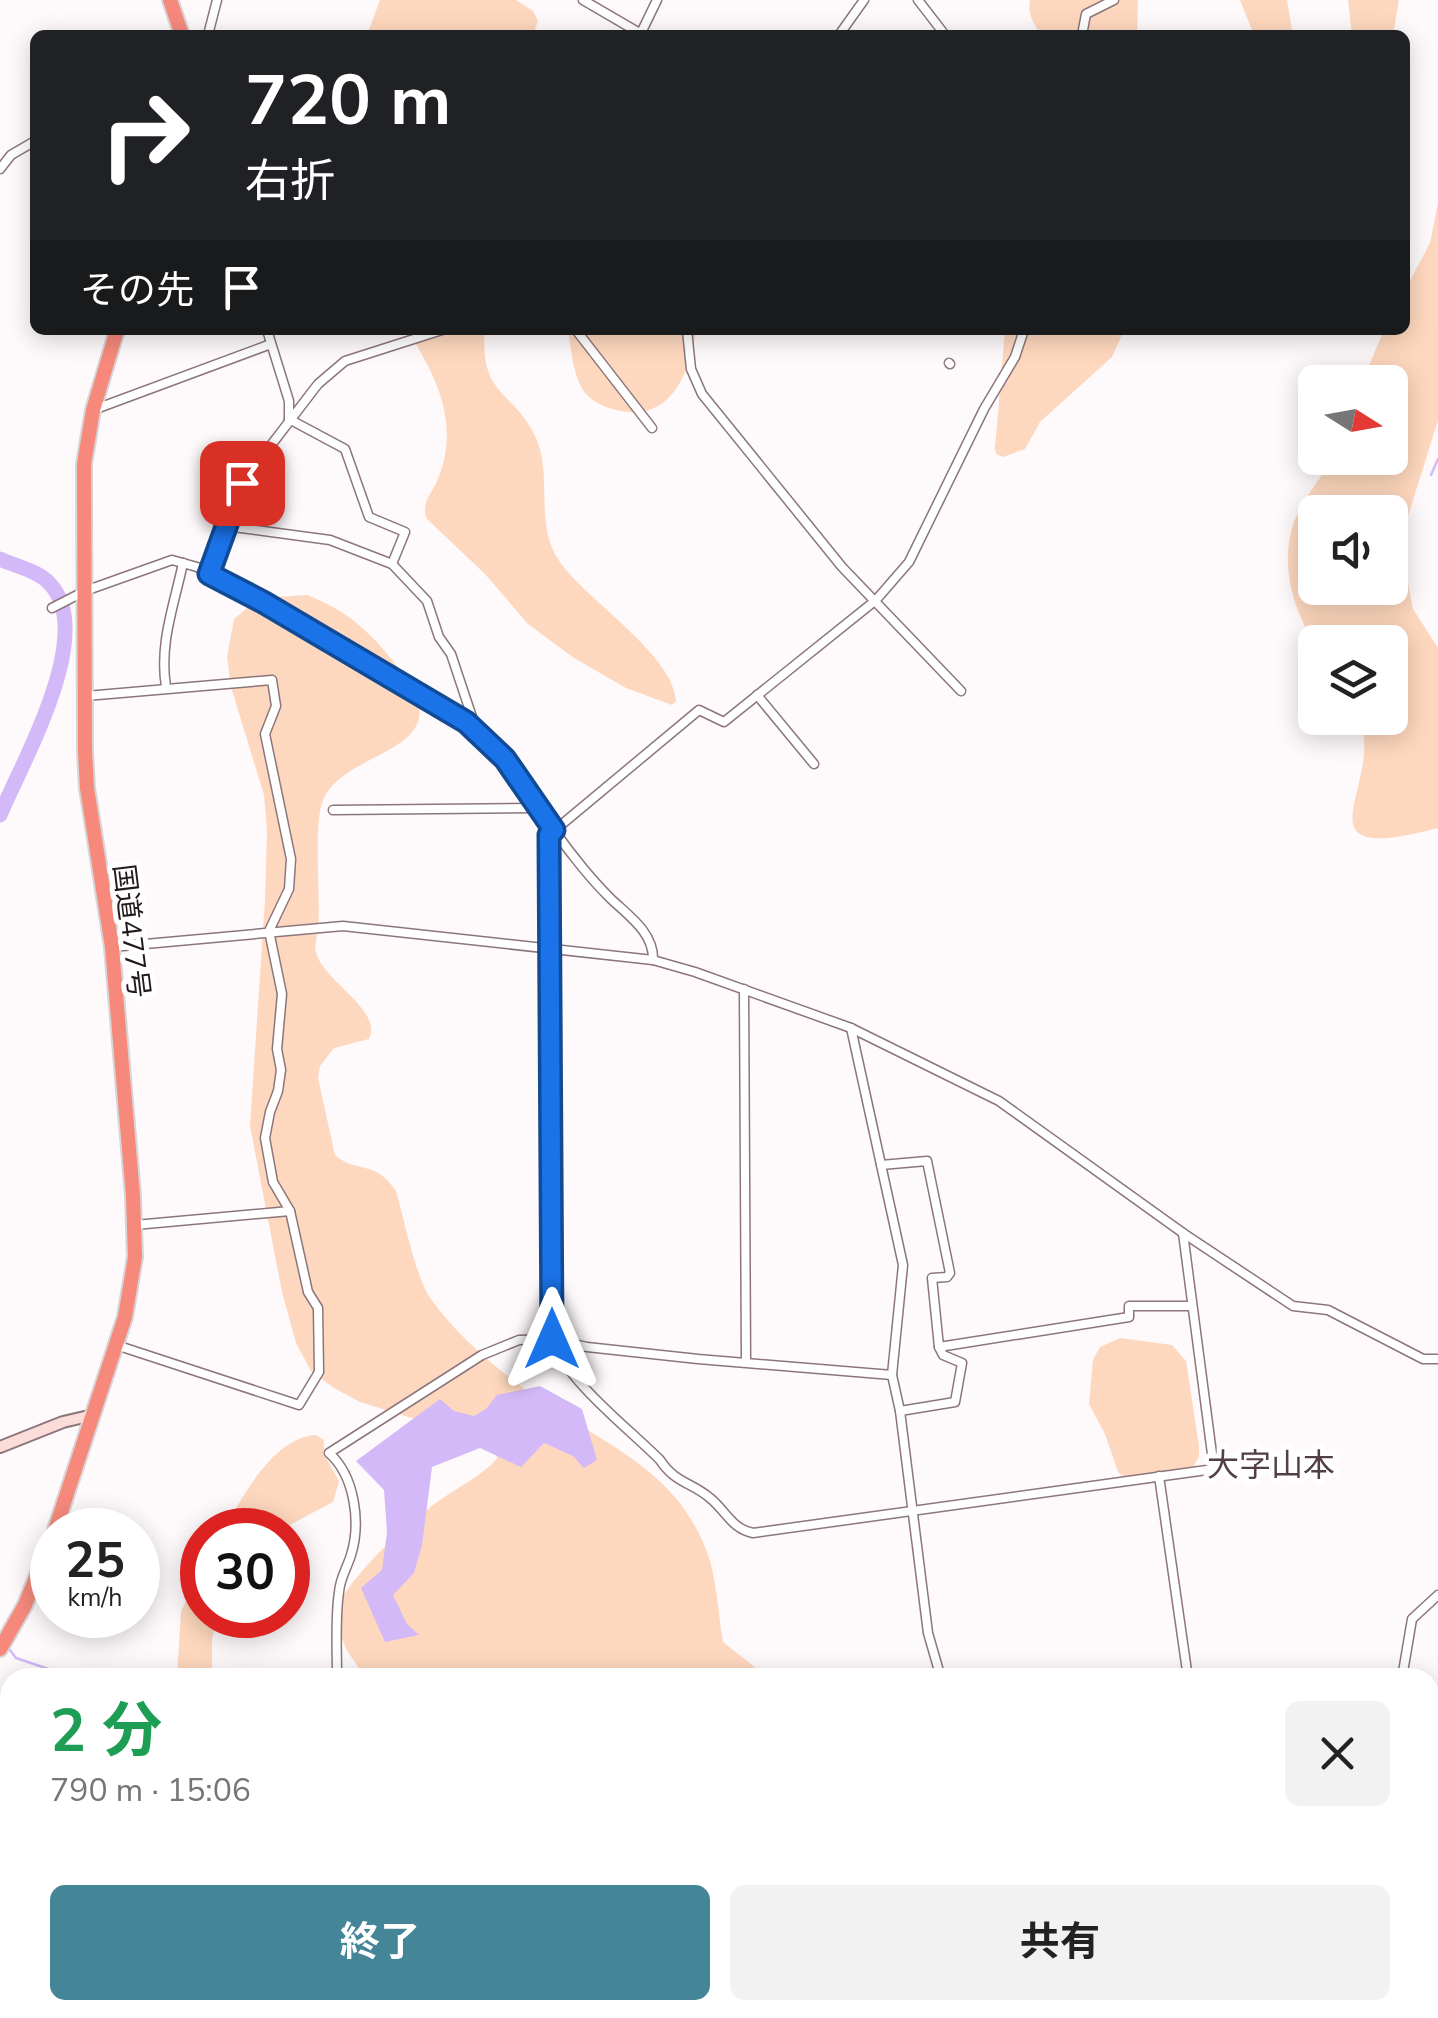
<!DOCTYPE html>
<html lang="ja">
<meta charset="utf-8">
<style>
:root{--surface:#fff;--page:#f2f2f2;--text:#222;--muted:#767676;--accent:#448598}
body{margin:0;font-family:"Nunito Sans","Noto Sans JP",sans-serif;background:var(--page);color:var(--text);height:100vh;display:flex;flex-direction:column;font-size:38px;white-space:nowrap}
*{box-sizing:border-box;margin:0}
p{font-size:32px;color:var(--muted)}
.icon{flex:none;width:55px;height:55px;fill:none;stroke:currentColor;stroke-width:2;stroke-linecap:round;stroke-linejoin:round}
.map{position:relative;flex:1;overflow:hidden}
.panel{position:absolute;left:0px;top:1668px;width:1440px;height:352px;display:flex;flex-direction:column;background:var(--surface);border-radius:30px 30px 0 0;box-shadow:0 5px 25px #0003}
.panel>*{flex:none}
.banner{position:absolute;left:30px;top:30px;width:1380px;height:305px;border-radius:15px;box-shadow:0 5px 25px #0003;background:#202124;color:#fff;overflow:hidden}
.needle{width:65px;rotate:101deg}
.controls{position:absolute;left:1298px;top:365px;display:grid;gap:20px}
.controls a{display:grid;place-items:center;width:110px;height:110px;border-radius:15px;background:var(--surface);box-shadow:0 5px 25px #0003;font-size:50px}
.speed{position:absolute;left:30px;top:1508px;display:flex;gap:20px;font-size:50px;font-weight:700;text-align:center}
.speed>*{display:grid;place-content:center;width:130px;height:130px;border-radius:50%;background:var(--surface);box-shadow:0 5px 25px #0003;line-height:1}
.speed small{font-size:25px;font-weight:400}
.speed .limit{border:15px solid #d22;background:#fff;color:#111}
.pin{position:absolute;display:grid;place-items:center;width:85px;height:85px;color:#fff;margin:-42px;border-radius:20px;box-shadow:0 5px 15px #0006}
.me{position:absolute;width:110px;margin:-55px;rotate:0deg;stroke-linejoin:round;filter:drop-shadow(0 0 8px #0008)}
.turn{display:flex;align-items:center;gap:35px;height:210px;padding:0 50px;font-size:45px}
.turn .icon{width:130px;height:130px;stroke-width:2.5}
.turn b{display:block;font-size:70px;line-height:85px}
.then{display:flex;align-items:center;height:95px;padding:0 50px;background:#0003;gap:20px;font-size:38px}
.round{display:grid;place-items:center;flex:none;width:105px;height:105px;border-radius:15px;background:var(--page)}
.head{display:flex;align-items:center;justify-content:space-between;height:170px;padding:0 50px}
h1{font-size:60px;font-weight:700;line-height:75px;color:#1e9e55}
.primary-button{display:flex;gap:20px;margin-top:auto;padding:20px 50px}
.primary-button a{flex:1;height:115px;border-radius:15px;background:var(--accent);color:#fff;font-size:40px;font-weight:700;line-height:115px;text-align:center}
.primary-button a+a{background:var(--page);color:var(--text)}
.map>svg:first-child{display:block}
</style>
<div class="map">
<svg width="1438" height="2018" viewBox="0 0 1438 2018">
<rect width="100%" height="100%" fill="#fef9fa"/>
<g fill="#fed8be" fill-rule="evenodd">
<polygon points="380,0 516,0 533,11 538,21 533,35 367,35"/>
<path d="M1030,0H1138L1137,35H1041C1034,24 1027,14 1030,0Z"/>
<polygon points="1240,0 1287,0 1293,35 1254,35"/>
<polygon points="1348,0 1399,0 1393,35 1352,35"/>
<path d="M1438,203V420L1400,542L1413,609L1438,648V828C1288,868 1387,783 1359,718H1390V642L1315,644C1293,609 1280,566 1293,525C1301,502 1320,479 1333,458H1390V382H1362L1384,330H1405V290L1430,243ZM1315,512H1390V588H1315Z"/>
<path d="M407,330H485C479,396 513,390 535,436C554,475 533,525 560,562C587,601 673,654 676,701L672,705L626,688L574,658L528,624L485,574L426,518C422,501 431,495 437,481C461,426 437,376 407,330Z"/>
<path d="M568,330H696C690,374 670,424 616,410C604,407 590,401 583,390C573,374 571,349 568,330Z"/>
<polygon points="1005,330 1124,330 1112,357 1040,422 1025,449 1003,457 996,454 995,448"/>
<path d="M307,595C351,612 373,635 401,671C465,754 345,747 323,800C313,824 321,897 318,930C317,937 314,946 316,952C323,982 383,1009 369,1039L334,1048L320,1066L318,1078L335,1155C357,1174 375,1159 396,1191C404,1218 416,1279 431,1299C460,1340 507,1378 549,1406C613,1448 678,1474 707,1552C717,1579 718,1614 723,1642L767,1677H365L346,1649L333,1613C354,1572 403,1527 440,1500C460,1486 480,1477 497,1459L496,1444L360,1402L334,1388L311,1371L296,1343L282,1292L250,1126L265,899L267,831L264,795L231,687L227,657L234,619L252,604L278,597Z"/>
<polygon points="1120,1338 1172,1345 1186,1361 1199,1446 1199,1456 1194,1466 1144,1483 1126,1479 1118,1472 1105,1434 1089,1404 1093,1360 1100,1347"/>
<path d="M316,1435L324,1440V1454L339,1481L333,1502L280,1530H223C244,1496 272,1438 316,1435Z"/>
<polygon points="202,1565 202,1615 218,1615 212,1639 212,1677 177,1677 181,1612"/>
<polygon points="314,2010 518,2010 521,2018 323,2018"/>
</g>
<polygon fill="#d3b9f7" points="540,1386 582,1409 597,1460 584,1468 573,1456 544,1443 521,1467 480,1448 432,1467 422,1545 414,1573 393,1595 407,1624 419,1635 385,1642 361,1588 382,1570 387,1532 384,1490 356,1461 440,1399 454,1411 474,1416 486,1409 497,1395"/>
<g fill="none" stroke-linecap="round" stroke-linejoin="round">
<g stroke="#d3b9f7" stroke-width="2.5">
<polyline points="1431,475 1438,459"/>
<polyline points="9,1649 16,1658 75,1678"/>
<polyline points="350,2010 359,2018"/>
</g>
<path stroke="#d3b9f7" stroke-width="15" d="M0,559C15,566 38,571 49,583C98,632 22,762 0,815"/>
<g stroke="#8c767c" stroke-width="11">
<g id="street">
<polyline points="583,0 643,35"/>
<polyline points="918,0 945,35"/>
<polyline points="208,35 217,0"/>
<polyline points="640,35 657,0"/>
<polyline points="839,35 864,0"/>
<polyline points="1082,35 1086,14 1114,0"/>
<polyline points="0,169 11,155 35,141"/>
<polyline points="267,330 289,401 289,419"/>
<polyline points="576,330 652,428"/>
<polyline points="687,330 691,369 702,394 842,567 961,691"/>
<path d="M1024,330L1015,357L984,409L909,562L876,600L724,722L699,710L549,835L551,1339C569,1383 626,1426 660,1460C675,1483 691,1482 710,1498C726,1511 732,1529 753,1533L1214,1469L1183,1233"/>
<polyline points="949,363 950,364"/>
<polyline points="93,410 271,344"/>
<polyline points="289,419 345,449 369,517 405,532 392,564"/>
<polyline points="226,526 330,540 392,564 427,601 439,637 451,654 472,717 466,722"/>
<polyline points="209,574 242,483 318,384 345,361 442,330"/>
<path d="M52,608L85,591L172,560L197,567L263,601L476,729C526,781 559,848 611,899C629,916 654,933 653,960L695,972L851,1028L999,1101L1183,1233L1293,1306L1328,1310L1423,1359H1438"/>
<path d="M166,687C159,643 174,606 183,563"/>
<polyline points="757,695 814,764"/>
<polyline points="86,696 272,680 276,706 265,734 291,859 289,889 269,931 282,994 277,1049 281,1070 278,1091 270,1112 265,1138 273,1182 290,1211 308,1292 318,1308 319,1372 299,1405 116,1345"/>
<polyline points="333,810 538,808"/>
<polyline points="112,947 343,926 653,960"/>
<polyline points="744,989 746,1362"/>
<polyline points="851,1028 903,1265 892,1375 900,1411 928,1633 941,1678"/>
<polyline points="881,1165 927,1161 950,1273 947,1277 932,1278 939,1347 943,1355 962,1363 955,1402 900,1411"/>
<polyline points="135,1225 290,1211"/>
<polyline points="939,1347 1129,1317 1129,1306 1191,1306"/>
<polyline points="1159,1476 1188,1678"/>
<path d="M337,1678C337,1649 335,1619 339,1592C340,1578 347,1568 351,1555C361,1523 355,1476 329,1453L482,1355L519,1340L551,1339L587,1347L698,1359L892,1375"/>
<polyline points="1402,1678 1412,1619 1438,1595"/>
<polyline points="1430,1771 1438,1784"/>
<polyline points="119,2010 120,2018"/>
<polyline points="337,2010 343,2018"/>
<polyline points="664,2010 681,2018"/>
<polyline points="791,2010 805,2018"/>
<polyline points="1115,2010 1116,2018"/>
<polyline points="1225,2010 1234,2018"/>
<polyline points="518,2018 519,2010"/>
<polyline points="533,2018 534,2010"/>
<polyline points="731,2018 736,2010"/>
<polyline points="837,2018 842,2010"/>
</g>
</g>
<g stroke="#8c767c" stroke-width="14">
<g id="secondary">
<polyline points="0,1447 63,1422 93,1415"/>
<polyline points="1430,1950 1438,1903"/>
<polyline points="1418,2018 1420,2010"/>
</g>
</g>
<g stroke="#d7d6d6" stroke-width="18">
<g id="highway">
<polyline points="170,0 182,35"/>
<polyline points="55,1530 125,1317 135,1257 133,1196 112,947 87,788 85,751 84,464 93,410 117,330"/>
<polyline points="0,1649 25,1605 52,1538"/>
</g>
</g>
<use href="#street" stroke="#fff" stroke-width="8"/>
<use href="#secondary" stroke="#fcdcd8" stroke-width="10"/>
<use href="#highway" stroke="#f6897c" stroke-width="14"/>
</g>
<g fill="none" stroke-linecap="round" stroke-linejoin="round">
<g stroke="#114b97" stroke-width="25">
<polyline id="route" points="242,483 209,574 263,602 466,722 505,759 554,830 549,835 552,1339"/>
</g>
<use href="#route" stroke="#1a73e8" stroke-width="18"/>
</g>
<g text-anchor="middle" stroke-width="10" stroke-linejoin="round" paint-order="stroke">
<g font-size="28" fill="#22191c" stroke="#fff">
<text transform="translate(132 931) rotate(83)" y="10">国道477号</text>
</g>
<g font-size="32" fill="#523f44" stroke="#fff">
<text x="1271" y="1476">大字山本</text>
</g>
</g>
</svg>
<div class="controls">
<a><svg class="needle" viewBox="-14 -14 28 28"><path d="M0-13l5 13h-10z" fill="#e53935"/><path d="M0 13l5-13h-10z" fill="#767676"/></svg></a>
<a><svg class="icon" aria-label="sound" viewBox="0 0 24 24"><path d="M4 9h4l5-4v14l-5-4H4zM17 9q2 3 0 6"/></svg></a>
<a><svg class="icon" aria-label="layers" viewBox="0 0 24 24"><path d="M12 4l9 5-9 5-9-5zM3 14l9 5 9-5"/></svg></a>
</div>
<div class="speed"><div>25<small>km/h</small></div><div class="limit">30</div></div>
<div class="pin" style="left:242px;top:483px;background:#d93025"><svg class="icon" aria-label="arrive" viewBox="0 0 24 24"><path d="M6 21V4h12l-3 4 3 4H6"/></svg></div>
<svg class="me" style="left:552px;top:1339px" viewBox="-20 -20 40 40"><path d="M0-17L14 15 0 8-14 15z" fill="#1a73e8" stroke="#fff" stroke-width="4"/></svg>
<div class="banner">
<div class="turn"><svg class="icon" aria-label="right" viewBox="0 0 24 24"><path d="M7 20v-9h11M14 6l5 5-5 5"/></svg><div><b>720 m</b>右折</div></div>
<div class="then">その先<svg class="icon" aria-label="arrive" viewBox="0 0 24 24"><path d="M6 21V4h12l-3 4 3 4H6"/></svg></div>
</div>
<section class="panel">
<div class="head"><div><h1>2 分</h1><p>790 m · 15:06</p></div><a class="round"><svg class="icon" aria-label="close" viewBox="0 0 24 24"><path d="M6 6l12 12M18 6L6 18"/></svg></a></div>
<div class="primary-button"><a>終了</a><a>共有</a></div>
</section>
</div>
